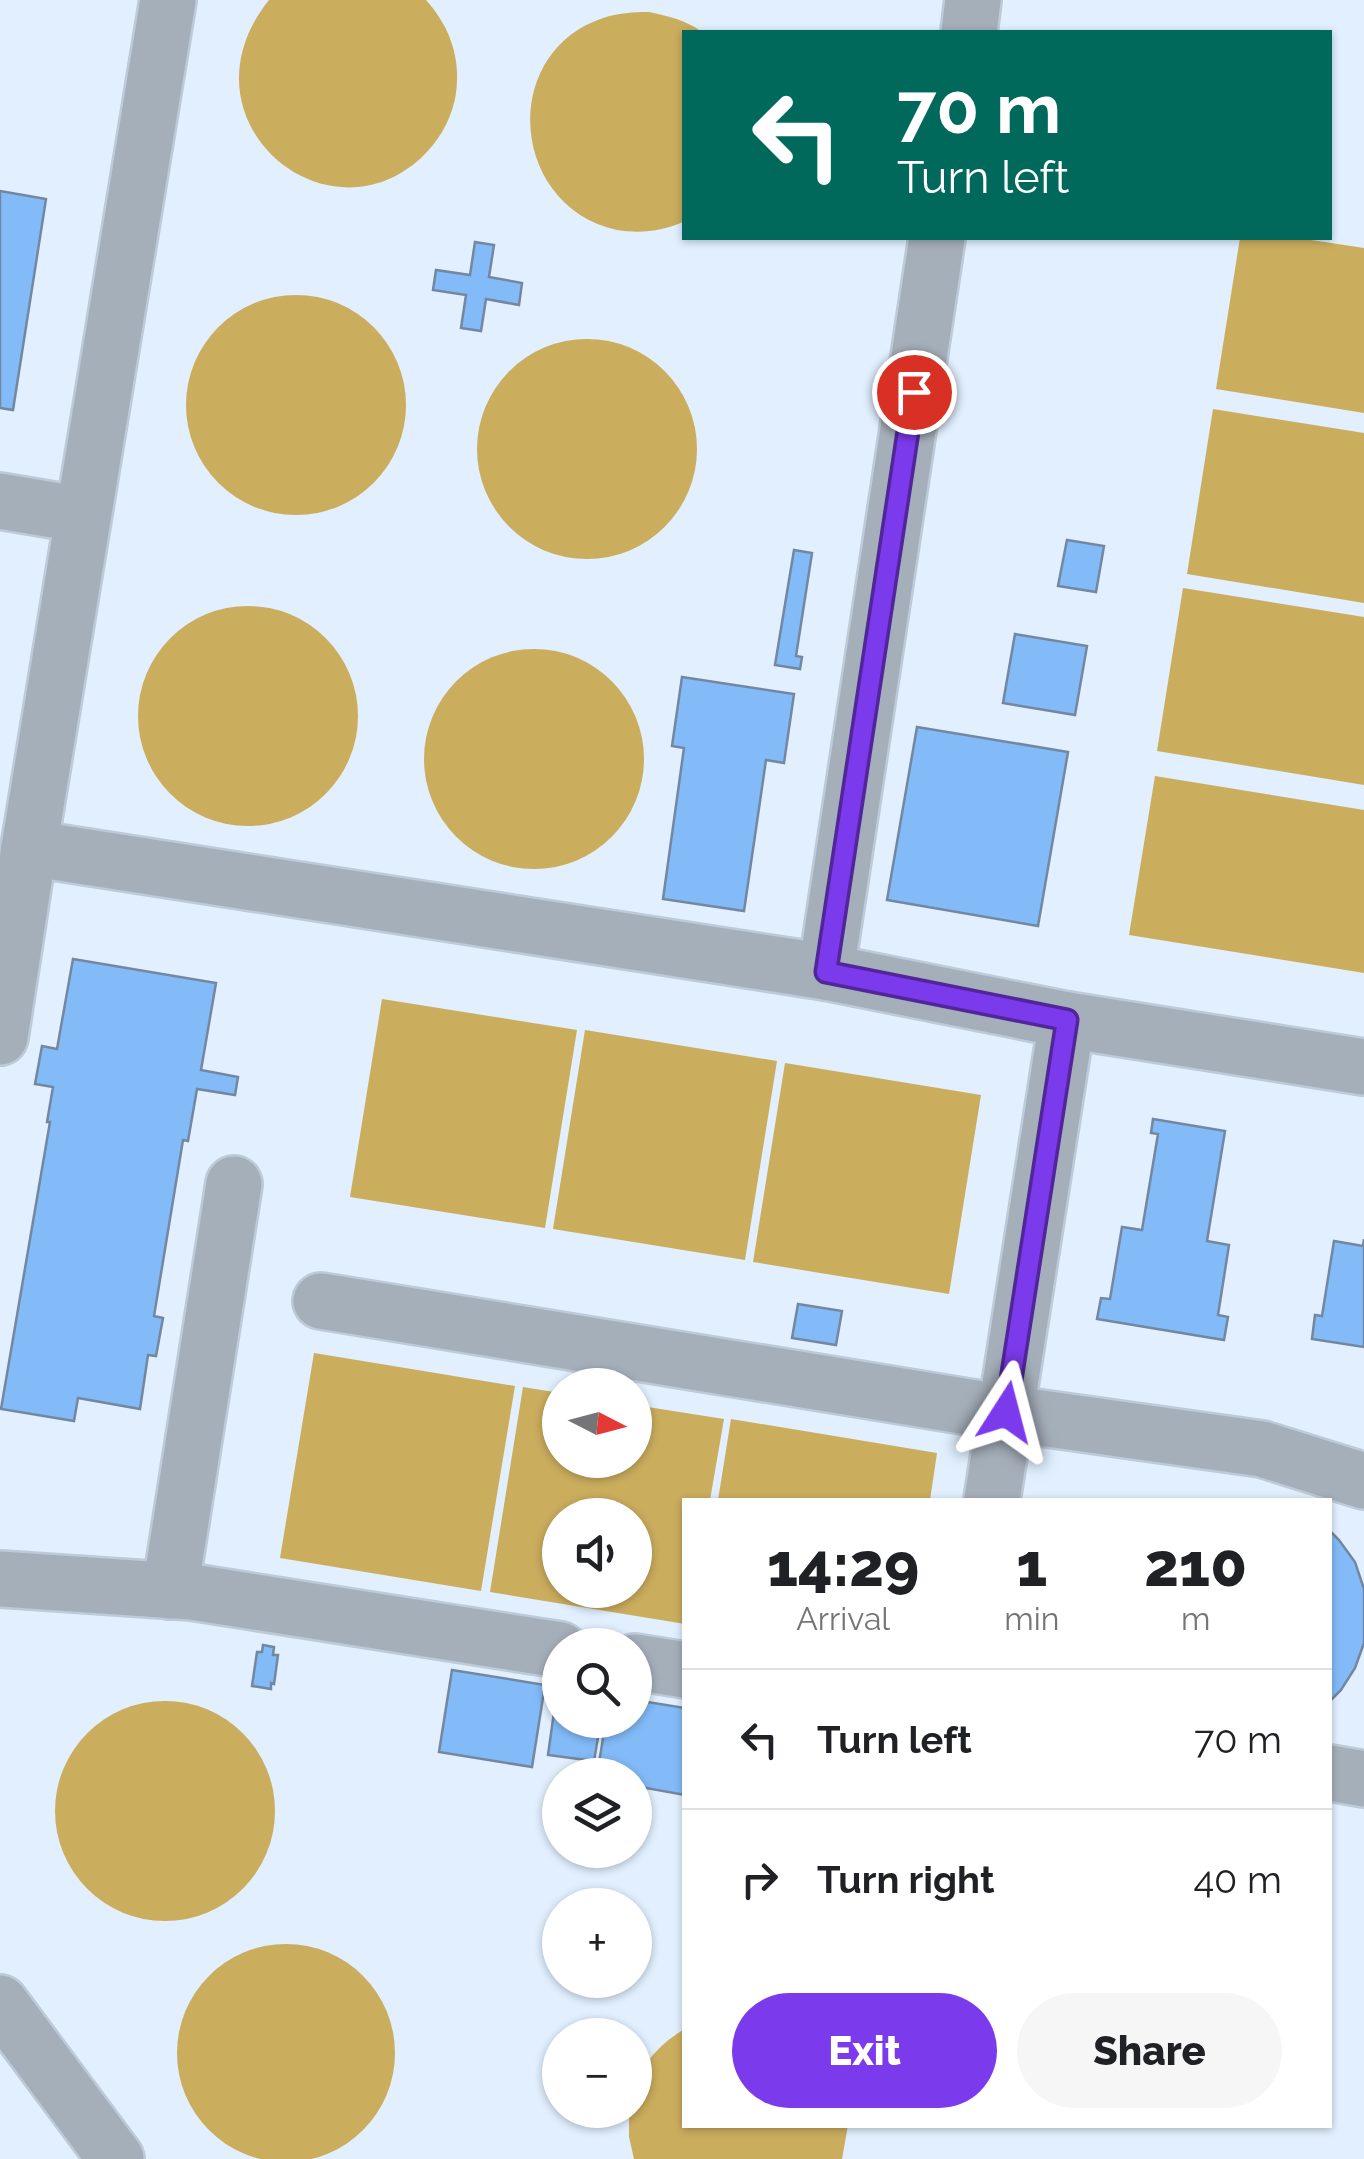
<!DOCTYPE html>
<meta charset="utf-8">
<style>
:root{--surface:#fff;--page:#f6f6f6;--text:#202124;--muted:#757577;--line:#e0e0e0;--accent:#7c3aed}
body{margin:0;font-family:Raleway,sans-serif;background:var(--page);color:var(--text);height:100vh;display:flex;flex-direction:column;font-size:38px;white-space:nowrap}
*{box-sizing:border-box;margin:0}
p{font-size:32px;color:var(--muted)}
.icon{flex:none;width:55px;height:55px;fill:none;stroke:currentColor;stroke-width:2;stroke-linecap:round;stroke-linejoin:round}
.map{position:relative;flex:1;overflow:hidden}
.sheet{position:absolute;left:682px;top:1498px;width:650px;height:630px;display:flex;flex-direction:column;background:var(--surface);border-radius:0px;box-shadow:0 2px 8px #0004}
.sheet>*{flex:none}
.guide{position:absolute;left:682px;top:30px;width:650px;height:210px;border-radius:0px;box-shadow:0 2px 8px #0004;background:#00695c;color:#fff;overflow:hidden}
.needle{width:65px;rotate:96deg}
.buttons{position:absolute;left:542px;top:1368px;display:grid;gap:20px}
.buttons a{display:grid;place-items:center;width:110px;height:110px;border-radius:50%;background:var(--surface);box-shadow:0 2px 8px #0004;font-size:50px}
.pin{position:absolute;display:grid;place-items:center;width:85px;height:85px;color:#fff;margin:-42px;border:5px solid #fff;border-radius:50%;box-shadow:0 2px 10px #0007}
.me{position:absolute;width:110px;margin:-55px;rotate:9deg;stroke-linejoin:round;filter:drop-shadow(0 0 8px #0008)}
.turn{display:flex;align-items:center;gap:35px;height:210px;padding:0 50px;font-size:45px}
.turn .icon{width:130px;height:130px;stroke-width:2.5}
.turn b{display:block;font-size:70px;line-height:85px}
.eta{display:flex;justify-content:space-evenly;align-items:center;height:170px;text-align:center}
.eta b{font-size:60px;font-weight:800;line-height:70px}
.cta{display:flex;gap:20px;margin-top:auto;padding:20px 50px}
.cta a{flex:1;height:115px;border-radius:60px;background:var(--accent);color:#fff;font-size:40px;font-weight:800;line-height:115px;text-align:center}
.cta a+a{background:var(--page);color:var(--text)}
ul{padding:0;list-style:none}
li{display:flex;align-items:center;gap:30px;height:140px;padding:0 50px;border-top:2px solid var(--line)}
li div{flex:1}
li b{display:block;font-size:38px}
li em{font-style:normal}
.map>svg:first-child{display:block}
</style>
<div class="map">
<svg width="1364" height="2159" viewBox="0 0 1364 2159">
<rect width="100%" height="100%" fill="#e1effe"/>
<g fill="#cbad5e" fill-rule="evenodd">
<path d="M269,0H426C451,28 462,61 455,99C450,122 438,142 421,158C323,247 175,117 269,0Z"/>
<path d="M649,12C668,16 686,20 702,32H685V221C664,231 640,234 617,230C510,207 498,53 603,18C618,13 633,12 649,12Z"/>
<polygon points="1240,238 1298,238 1364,248 1364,413 1216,389"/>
<circle cx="296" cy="405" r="110"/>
<circle cx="587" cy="449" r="110"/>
<polygon points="1213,409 1364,433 1364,603 1187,574"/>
<polygon points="1183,588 1364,617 1364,785 1157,751"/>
<circle cx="248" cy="716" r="110"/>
<circle cx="534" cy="759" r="110"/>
<polygon points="1155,776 1364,810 1364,973 1129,935"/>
<polygon points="382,999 577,1030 545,1228 350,1197"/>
<polygon points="585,1030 777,1061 745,1260 553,1229"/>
<polygon points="785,1063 981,1095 949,1294 753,1262"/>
<polygon points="314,1353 515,1386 481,1591 280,1558"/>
<path d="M523,1387L560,1393V1460H635V1405L724,1419L710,1500H685V1624L490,1592ZM560,1515H635V1590H560Z"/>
<polygon points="731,1419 937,1453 930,1500 718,1500"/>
<circle cx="165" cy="1811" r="110"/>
<circle cx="286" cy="2053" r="109"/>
<path d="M685,2029V2125H848L842,2159H634L629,2137V2112L630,2110H635C635,2102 634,2092 636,2085C643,2061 665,2040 685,2029Z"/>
</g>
<g fill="#83bbf8" stroke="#7388a0" stroke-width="2.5">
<polygon points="0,191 46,199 13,410 0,408"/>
<polygon points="475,242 494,245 489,277 522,283 519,305 486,299 481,331 461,328 466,295 433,290 436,270 470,275"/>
<polygon points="1067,540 1104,546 1096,592 1058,586"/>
<polygon points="794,550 812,553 796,656 802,657 800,669 775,665"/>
<polygon points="1015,634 1087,646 1075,715 1003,703"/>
<polygon points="682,677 794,694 784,763 766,760 744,911 663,899 684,748 672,746"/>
<polygon points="917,727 1068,752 1038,926 887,900"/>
<polygon points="73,959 216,983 201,1070 238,1077 235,1095 197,1089 188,1141 183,1140 154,1316 163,1318 156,1356 148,1355 140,1409 78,1398 74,1421 1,1409 50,1122 47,1122 53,1087 35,1084 42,1046 57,1049"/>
<polygon points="1153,1119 1225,1131 1207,1241 1229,1245 1218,1315 1228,1317 1224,1340 1097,1319 1101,1298 1110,1299 1122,1227 1142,1230 1158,1134 1151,1133"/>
<polygon points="1364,1239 1364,1347 1312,1339 1315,1315 1322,1316 1334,1241 1363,1246"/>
<polygon points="798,1304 842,1311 836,1345 792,1338"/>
<polygon points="1330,1531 1339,1540 1355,1562 1364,1589 1364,1643 1355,1668 1341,1690 1330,1701"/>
<polygon points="263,1645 274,1647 273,1655 278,1655 274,1684 271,1683 271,1689 252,1686 257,1652 262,1652"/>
<polygon points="452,1670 545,1685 532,1767 439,1752"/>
<polygon points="635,1700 685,1708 685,1795 635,1786 635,1775 597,1775 606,1720 635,1720"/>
<polygon points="560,1707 560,1720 601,1720 594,1761 548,1755 554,1712 559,1712"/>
</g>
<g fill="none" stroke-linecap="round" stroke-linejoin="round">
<g stroke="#bdcad8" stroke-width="60">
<g id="minor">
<polyline points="969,32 973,0"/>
<polyline points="0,501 83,515"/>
<polyline points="29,848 826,972 1067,1020 1364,1067"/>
<polyline points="826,972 937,238"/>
<polyline points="0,1037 29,848 168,0"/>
<polyline points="321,1301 1005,1413 1262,1449 1364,1481"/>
<polyline points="992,1500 1067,1020"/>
<polyline points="0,1579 192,1592 560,1650"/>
<polyline points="170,1591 234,1184"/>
<polyline points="635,1662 685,1670"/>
<polyline points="1330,1773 1364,1779"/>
<polyline points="0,2003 116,2159"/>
</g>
</g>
<use href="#minor" stroke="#a5afba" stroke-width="55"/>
</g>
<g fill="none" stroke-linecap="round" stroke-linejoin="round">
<g stroke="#51269a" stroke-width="25">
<polyline id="route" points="914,392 826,972 1067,1020 1006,1412"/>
</g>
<use href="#route" stroke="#7c3aed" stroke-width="18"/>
</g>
</svg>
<div class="buttons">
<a><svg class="needle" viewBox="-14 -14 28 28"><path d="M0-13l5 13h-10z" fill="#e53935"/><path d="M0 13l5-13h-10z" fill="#757577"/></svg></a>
<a><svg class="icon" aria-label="sound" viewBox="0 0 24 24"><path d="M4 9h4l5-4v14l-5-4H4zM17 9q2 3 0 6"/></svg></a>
<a><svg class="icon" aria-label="search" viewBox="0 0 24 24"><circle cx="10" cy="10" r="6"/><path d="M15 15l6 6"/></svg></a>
<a><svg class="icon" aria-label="layers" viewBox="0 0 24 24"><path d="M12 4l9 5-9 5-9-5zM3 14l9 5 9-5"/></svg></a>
<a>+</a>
<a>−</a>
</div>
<div class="pin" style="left:914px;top:392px;background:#d93025"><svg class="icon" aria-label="arrive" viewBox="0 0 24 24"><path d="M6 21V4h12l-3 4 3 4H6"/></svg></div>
<svg class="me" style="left:1006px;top:1412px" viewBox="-20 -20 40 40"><path d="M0-17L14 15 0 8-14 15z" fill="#7c3aed" stroke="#fff" stroke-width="4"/></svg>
<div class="guide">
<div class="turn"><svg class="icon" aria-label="left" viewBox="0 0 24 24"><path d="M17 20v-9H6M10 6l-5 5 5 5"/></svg><div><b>70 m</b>Turn left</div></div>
</div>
<section class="sheet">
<div class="eta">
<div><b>14:29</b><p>Arrival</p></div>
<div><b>1</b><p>min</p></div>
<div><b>210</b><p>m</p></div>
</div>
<ul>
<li><svg class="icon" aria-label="left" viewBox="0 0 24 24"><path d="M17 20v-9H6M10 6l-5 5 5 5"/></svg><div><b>Turn left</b></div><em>70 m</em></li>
<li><svg class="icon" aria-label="right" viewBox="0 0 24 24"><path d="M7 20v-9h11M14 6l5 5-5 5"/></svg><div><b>Turn right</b></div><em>40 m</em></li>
</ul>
<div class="cta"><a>Exit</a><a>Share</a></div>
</section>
</div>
